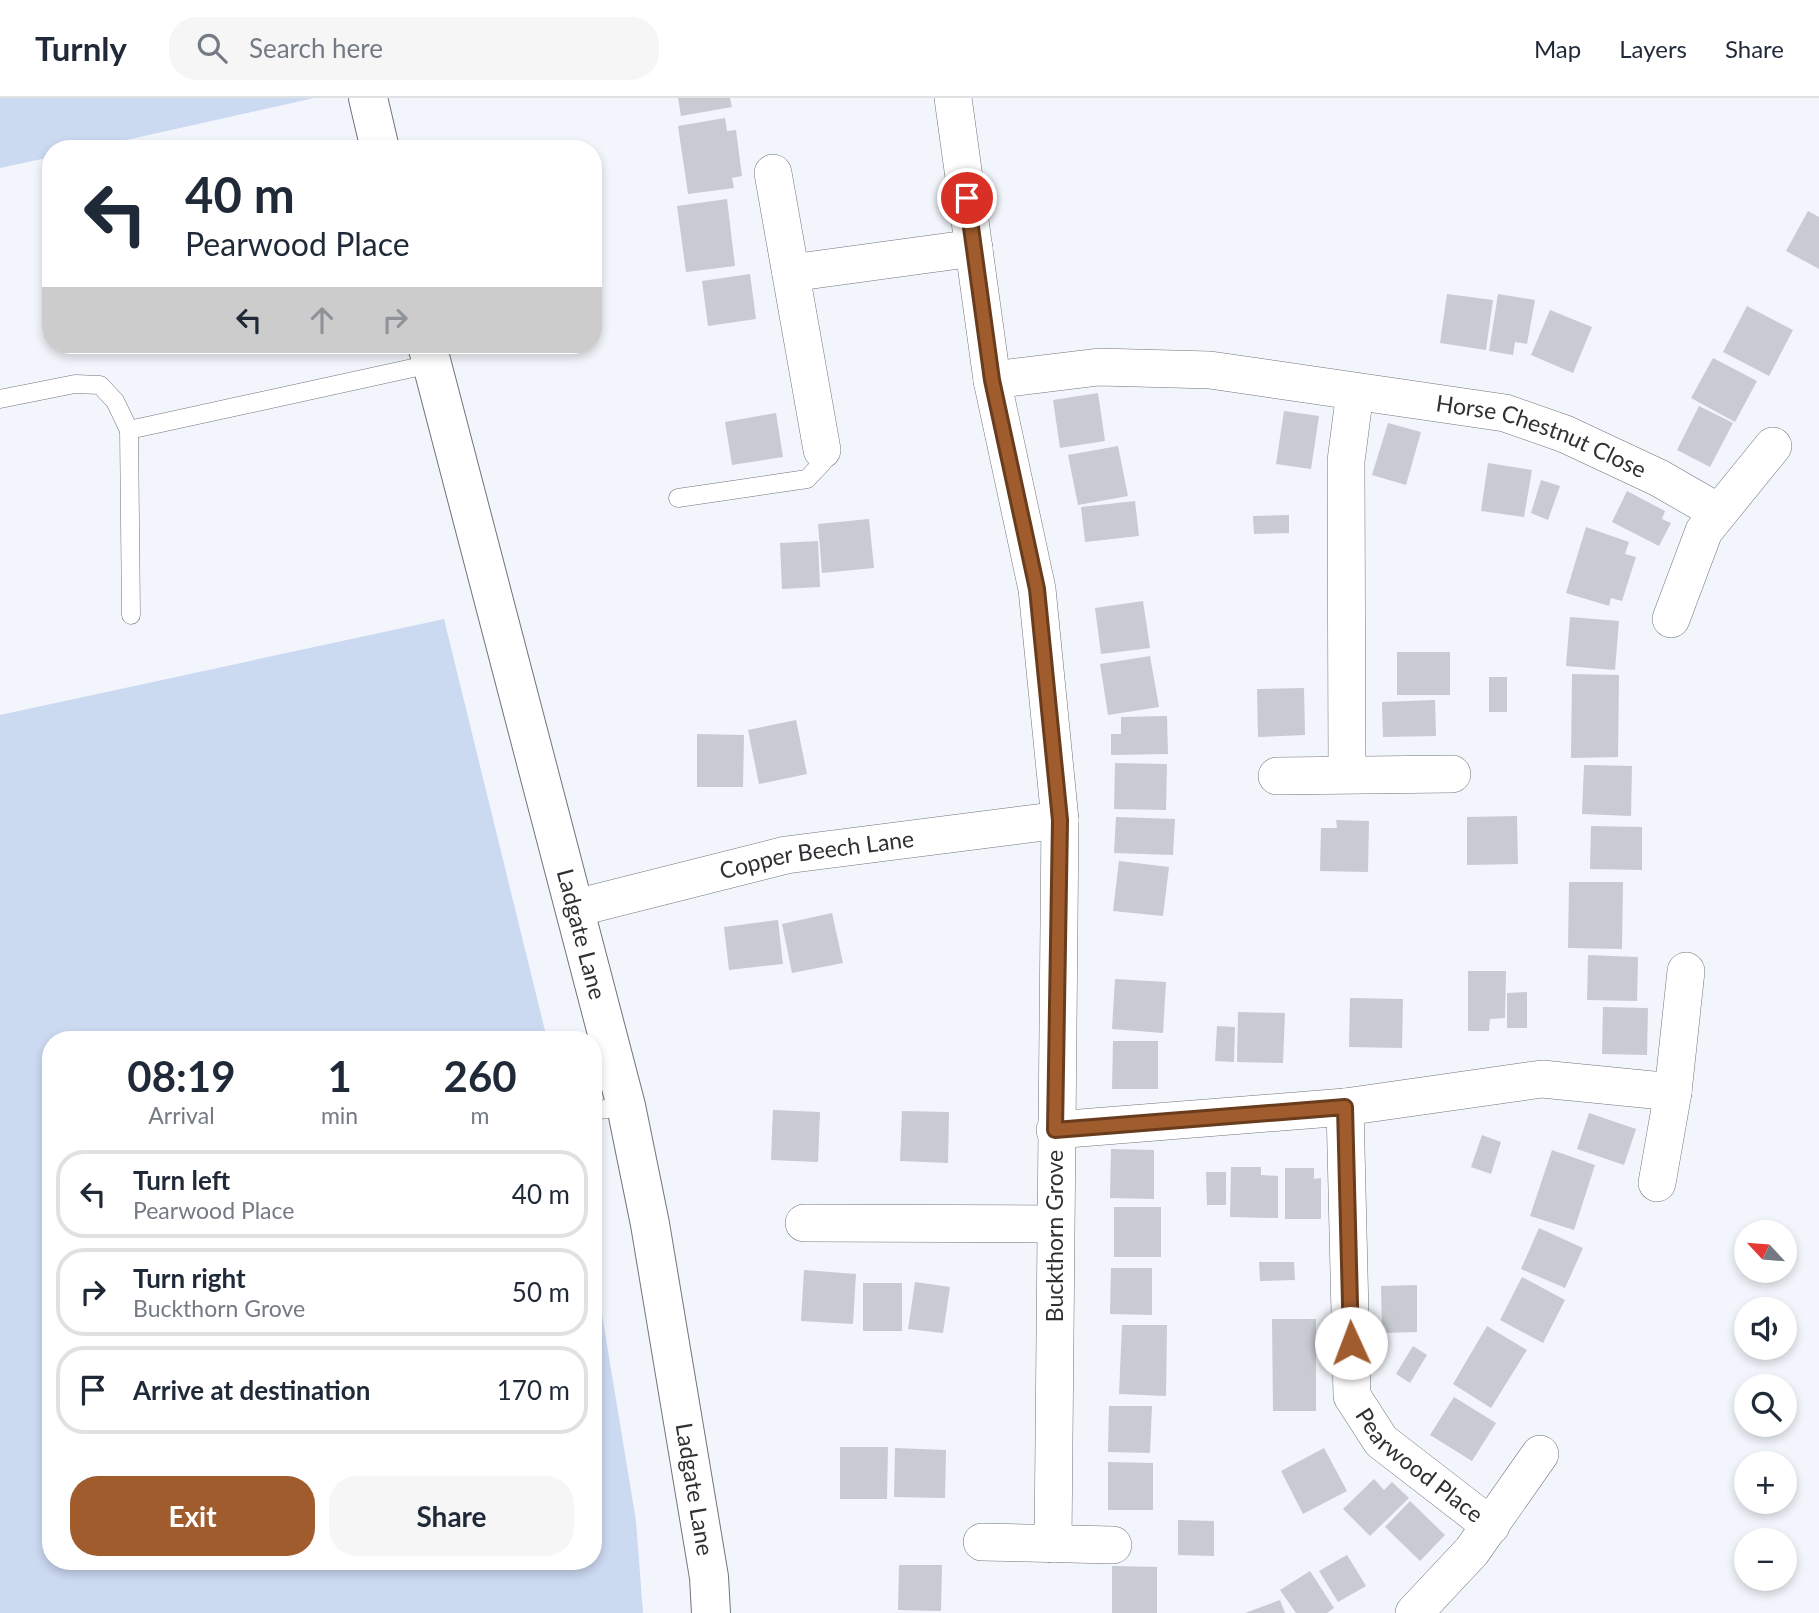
<!DOCTYPE html>
<meta charset="utf-8">
<style>
:root{--surface:#fff;--page:#f6f6f7;--text:#1f2937;--muted:#747a83;--line:#e0e1e3;--accent:#a05c2d}
body{margin:0;font-family:Lato,sans-serif;background:var(--page);color:var(--text);height:100vh;display:flex;flex-direction:column;font-size:26px;white-space:nowrap}
*{box-sizing:border-box;margin:0}
p{font-size:23px;color:var(--muted)}
.icon{flex:none;width:38px;height:38px;fill:none;stroke:currentColor;stroke-width:2;stroke-linecap:round;stroke-linejoin:round}
.map{position:relative;flex:1;overflow:hidden}
.sheet{position:absolute;left:42px;top:933px;width:560px;height:539px;display:flex;flex-direction:column;background:var(--surface);border-radius:28px;box-shadow:0 4px 10px #0003}
.sheet>*{flex:none}
.banner{position:absolute;left:42px;top:42px;width:560px;height:214px;border-radius:28px;box-shadow:0 4px 10px #0003;background:#fff;color:var(--text);overflow:hidden}
.needle{width:46px;rotate:296deg}
.controls{position:absolute;left:1734px;top:1122px;display:grid;gap:14px}
.controls a{display:grid;place-items:center;width:63px;height:63px;border-radius:50%;background:var(--surface);box-shadow:0 4px 10px #0003;font-size:35px}
.pin{position:absolute;display:grid;place-items:center;width:60px;height:60px;color:#fff;margin:-30px;border:4px solid #fff;border-radius:50%;box-shadow:0 2px 7px #0007}
.me{position:absolute;width:77px;margin:-38px;rotate:358deg;stroke-linejoin:round;filter:drop-shadow(0 0 5px #0008)}
.turn{display:flex;align-items:center;gap:24px;height:147px;padding:0 28px;font-size:32px}
.turn .icon{width:91px;height:91px;stroke-width:2.5}
.turn b{display:block;font-size:49px;line-height:60px}
.lanes{display:flex;align-items:center;height:66px;padding:0 28px;background:#0003;justify-content:center;gap:35px;direction:ltr}
.lanes .off{opacity:.35}
.eta{display:flex;justify-content:space-evenly;align-items:center;height:119px;text-align:center}
.eta b{font-size:42px;font-weight:700;line-height:49px}
.primary-button{display:flex;gap:14px;margin-top:auto;padding:14px 28px}
.primary-button a{flex:1;height:80px;border-radius:28px;background:var(--accent);color:#fff;font-size:28px;font-weight:700;line-height:80px;text-align:center}
.primary-button a+a{background:var(--page);color:var(--text)}
ul{padding:0;list-style:none}
li{display:flex;align-items:center;gap:21px;height:88px;margin:0 14px 10px;padding:0 14px;border:4px solid var(--line);border-radius:28px}
li div{flex:1}
li b{display:block;font-size:26px}
li em{font-style:normal}
header{display:flex;align-items:center;gap:42px;box-sizing:border-box;height:98px;padding:0 35px;background:var(--surface);border-bottom:2px solid var(--line)}
header strong{font-size:33px}
nav{display:flex;gap:38px;margin-inline-start:auto;font-size:24px}
.search{width:490px;height:63px;background:var(--page);display:flex;align-items:center;gap:18px;box-sizing:border-box;padding:0 24px;border-radius:28px;color:var(--muted);font-size:26px}
.map>svg:first-child{display:block}
</style>
<header>
<strong>Turnly</strong>
<div class="search"><svg class="icon" aria-label="search" viewBox="0 0 24 24"><circle cx="10" cy="10" r="6"/><path d="M15 15l6 6"/></svg>Search here</div>
<nav><a>Map</a><a>Layers</a><a>Share</a></nav>
</header>
<div class="map">
<svg width="1819" height="1515" viewBox="0 0 1819 1515">
<rect width="100%" height="100%" fill="#f2f5fb"/>
<g fill="#cbd9f1">
<polygon points="0,0 314,0 86,51 51,51 51,59 0,70"/>
<polygon points="444,521 547,941 51,942 51,1463 593,1463 593,1162 636,1423 643,1515 0,1515 0,617"/>
</g>
<g fill="#c8cbd1">
<polygon points="678,0 730,0 732,9 681,18"/>
<polygon points="725,20 727,33 736,32 742,78 732,80 734,90 688,96 678,28"/>
<polygon points="727,101 735,168 686,174 677,108"/>
<polygon points="1808,113 1819,119 1819,171 1786,153"/>
<polygon points="750,176 756,221 708,228 702,183"/>
<polygon points="1447,196 1493,202 1486,252 1440,245"/>
<polygon points="1498,196 1535,202 1527,246 1515,244 1513,257 1489,253"/>
<polygon points="1747,208 1793,232 1769,278 1723,254"/>
<polygon points="1550,212 1592,229 1573,275 1531,257"/>
<polygon points="1713,260 1757,283 1735,324 1691,300"/>
<polygon points="1098,295 1105,343 1060,350 1053,302"/>
<polygon points="1699,308 1733,325 1710,369 1677,352"/>
<polygon points="1284,313 1319,318 1311,371 1276,366"/>
<polygon points="776,315 783,359 732,367 725,324"/>
<polygon points="1388,325 1421,334 1406,387 1372,377"/>
<polygon points="1118,348 1128,398 1078,407 1068,357"/>
<polygon points="1488,365 1532,372 1524,419 1481,413"/>
<polygon points="1541,382 1560,388 1548,422 1531,415"/>
<polygon points="1627,393 1665,413 1662,421 1671,425 1659,448 1612,424"/>
<polygon points="1135,403 1139,438 1085,444 1081,409"/>
<polygon points="1289,417 1289,435 1254,436 1253,418"/>
<polygon points="869,421 874,470 822,475 818,426"/>
<polygon points="1586,429 1629,444 1625,456 1636,459 1622,503 1611,500 1609,508 1566,495"/>
<polygon points="818,443 820,489 782,491 780,445"/>
<polygon points="1143,503 1150,550 1101,556 1095,510"/>
<polygon points="1570,519 1619,523 1615,572 1566,568"/>
<rect x="1397" y="554" width="53" height="43"/>
<polygon points="1150,558 1159,609 1108,617 1100,566"/>
<polygon points="1572,576 1619,577 1618,659 1571,660"/>
<rect x="1489" y="579" width="18" height="35"/>
<polygon points="1304,590 1305,637 1258,639 1257,591"/>
<polygon points="1435,602 1436,638 1383,639 1382,604"/>
<polygon points="1167,618 1168,656 1111,657 1111,636 1121,636 1121,619"/>
<polygon points="796,622 807,676 759,686 748,632"/>
<polygon points="697,636 744,637 743,689 697,689"/>
<polygon points="1115,665 1167,666 1166,712 1114,711"/>
<polygon points="1584,667 1632,668 1631,718 1582,716"/>
<polygon points="1517,718 1518,766 1467,767 1467,719"/>
<polygon points="1116,719 1175,721 1173,757 1114,755"/>
<polygon points="1336,722 1369,723 1368,774 1320,773 1321,730 1337,730"/>
<polygon points="1591,728 1642,729 1642,772 1590,771"/>
<polygon points="1119,763 1169,769 1163,818 1113,813"/>
<polygon points="1569,784 1623,784 1622,851 1568,850"/>
<polygon points="832,815 843,865 792,875 782,826"/>
<polygon points="778,822 783,866 729,872 724,829"/>
<polygon points="1588,857 1638,859 1637,903 1587,902"/>
<polygon points="1468,873 1506,873 1505,920 1490,921 1489,933 1468,933"/>
<polygon points="1115,881 1166,884 1163,935 1112,931"/>
<polygon points="1527,894 1527,930 1507,930 1507,895"/>
<polygon points="1350,900 1403,901 1402,950 1349,949"/>
<polygon points="1603,909 1648,910 1647,957 1602,956"/>
<polygon points="1238,914 1285,915 1283,965 1237,964"/>
<polygon points="1217,928 1235,929 1234,964 1215,963"/>
<polygon points="1113,943 1158,943 1158,991 1112,991"/>
<polygon points="773,1012 820,1014 818,1064 771,1062"/>
<polygon points="902,1013 949,1014 948,1065 900,1063"/>
<polygon points="1589,1015 1636,1031 1624,1067 1577,1051"/>
<polygon points="1482,1037 1501,1044 1491,1076 1471,1069"/>
<polygon points="1111,1051 1154,1052 1154,1101 1110,1100"/>
<polygon points="1552,1052 1595,1067 1574,1132 1530,1118"/>
<polygon points="1231,1069 1261,1069 1261,1077 1278,1078 1278,1120 1230,1119"/>
<polygon points="1285,1070 1314,1070 1314,1081 1321,1080 1321,1121 1285,1121"/>
<polygon points="1206,1074 1226,1074 1226,1107 1207,1107"/>
<rect x="1114" y="1109" width="47" height="50"/>
<polygon points="1539,1130 1583,1150 1565,1190 1521,1171"/>
<polygon points="1259,1164 1294,1164 1295,1182 1260,1183"/>
<polygon points="1111,1170 1152,1170 1152,1217 1110,1216"/>
<polygon points="804,1172 856,1176 853,1226 801,1223"/>
<polygon points="1522,1179 1565,1202 1543,1245 1500,1222"/>
<polygon points="915,1184 950,1189 943,1235 908,1231"/>
<rect x="863" y="1185" width="39" height="48"/>
<polygon points="1417,1187 1417,1234 1382,1235 1381,1188"/>
<polygon points="1272,1221 1316,1221 1316,1313 1273,1313"/>
<polygon points="1122,1227 1167,1227 1166,1298 1119,1296"/>
<polygon points="1487,1228 1527,1252 1491,1310 1453,1286"/>
<polygon points="1413,1248 1427,1257 1410,1285 1396,1276"/>
<polygon points="1454,1299 1496,1325 1472,1363 1430,1337"/>
<polygon points="1109,1308 1152,1308 1150,1355 1108,1354"/>
<polygon points="840,1349 888,1349 887,1401 840,1401"/>
<polygon points="895,1350 946,1352 945,1400 894,1399"/>
<polygon points="1324,1350 1347,1393 1303,1416 1281,1373"/>
<polygon points="1108,1364 1153,1365 1153,1412 1108,1412"/>
<polygon points="1374,1381 1384,1392 1392,1384 1409,1400 1370,1438 1343,1411"/>
<polygon points="1410,1403 1445,1437 1420,1463 1385,1429"/>
<polygon points="1178,1422 1214,1423 1214,1458 1178,1457"/>
<polygon points="1347,1457 1366,1488 1338,1504 1319,1473"/>
<polygon points="899,1467 942,1467 941,1513 898,1512"/>
<polygon points="1112,1468 1157,1469 1157,1515 1112,1515"/>
<polygon points="1310,1473 1334,1510 1327,1515 1296,1515 1280,1492"/>
<polygon points="1280,1502 1285,1515 1245,1515"/>
</g>
<g fill="none" stroke-linecap="round" stroke-linejoin="round">
<g stroke="#71747a" stroke-width="19">
<g id="lane">
<polyline points="0,301 75,286 100,287 115,303 129,332 431,266"/>
<polyline points="129,332 131,517"/>
<polyline points="678,400 807,381 823,364 822,352"/>
<polyline points="593,1013 626,1008"/>
</g>
</g>
<g stroke="#71747a" stroke-width="38">
<g id="street">
<polyline points="953,0 992,282 1037,491 1060,722 1053,1446"/>
<polyline points="773,75 822,352"/>
<polyline points="791,175 974,150"/>
<path id="s1" d="M992,282L1099,269L1210,272L1505,315L1565,336L1659,380L1718,414"/>
<polyline points="1671,521 1704,433 1773,348"/>
<polyline points="1347,676 1346,363 1355,294"/>
<polyline points="1277,678 1452,676"/>
<path id="s2" d="M576,810L786,757L1060,722"/>
<path id="s3" d="M1345,1009L1352,1298L1381,1343L1491,1428"/>
<polyline points="1055,1032 1345,1009 1542,981 1673,994"/>
<polyline points="1657,1085 1673,994 1686,873"/>
<polyline points="804,1125 1055,1126"/>
<polyline points="982,1444 1113,1447"/>
<polyline points="1414,1515 1472,1453 1540,1356"/>
</g>
</g>
<g stroke="#71747a" stroke-width="40">
<g id="secondary">
<polyline points="368,0 380,51"/>
<path id="s4" d="M427,247L626,1008L650,1126L709,1479L711,1515"/>
</g>
</g>
<use href="#lane" stroke="#fff" stroke-width="18"/>
<use href="#street" stroke="#fff" stroke-width="37"/>
<use href="#secondary" stroke="#fff" stroke-width="38"/>
</g>
<g fill="none" stroke-linecap="round" stroke-linejoin="round">
<g stroke="#683c1d" stroke-width="18">
<polyline id="route" points="967,100 992,282 1037,491 1060,722 1055,1032 1345,1009 1351,1245"/>
</g>
<use href="#route" stroke="#a05c2d" stroke-width="12"/>
</g>
<g text-anchor="middle" stroke-width="5" stroke-linejoin="round" paint-order="stroke">
<g font-size="23" fill="#303134" stroke="#fff">
<text dy="8" stroke="none"><textPath href="#s1" startOffset="558">Horse Chestnut Close</textPath></text>
<text dy="8" stroke="none"><textPath href="#s2" startOffset="247">Copper Beech Lane</textPath></text>
<text dy="8" stroke="none"><textPath href="#s4" startOffset="609">Ladgate Lane</textPath></text>
<text transform="translate(1055 1138) rotate(-90)" y="8">Buckthorn Grove</text>
<text dy="8" stroke="none"><textPath href="#s3" startOffset="387">Pearwood Place</textPath></text>
<text dy="8" stroke="none"><textPath href="#s4" startOffset="1176">Ladgate Lane</textPath></text>
</g>
</g>
</svg>
<div class="controls">
<a><svg class="needle" viewBox="-14 -14 28 28"><path d="M0-13l5 13h-10z" fill="#e53935"/><path d="M0 13l5-13h-10z" fill="#747a83"/></svg></a>
<a><svg class="icon" aria-label="sound" viewBox="0 0 24 24"><path d="M4 9h4l5-4v14l-5-4H4zM17 9q2 3 0 6"/></svg></a>
<a><svg class="icon" aria-label="search" viewBox="0 0 24 24"><circle cx="10" cy="10" r="6"/><path d="M15 15l6 6"/></svg></a>
<a>+</a>
<a>−</a>
</div>
<div class="pin" style="left:967px;top:100px;background:#d93025"><svg class="icon" aria-label="arrive" viewBox="0 0 24 24"><path d="M6 21V4h12l-3 4 3 4H6"/></svg></div>
<svg class="me" style="left:1351px;top:1245px" viewBox="-20 -20 40 40"><circle r="19" fill="#fff"/><path d="M0-13L10 11 0 6-10 11z" fill="#a05c2d"/></svg>
<div class="banner">
<div class="turn"><svg class="icon" aria-label="left" viewBox="0 0 24 24"><path d="M17 20v-9H6M10 6l-5 5 5 5"/></svg><div><b>40 m</b>Pearwood Place</div></div>
<div class="lanes"><svg class="icon" aria-label="left" viewBox="0 0 24 24"><path d="M17 20v-9H6M10 6l-5 5 5 5"/></svg><svg class="icon off" aria-label="ahead" viewBox="0 0 24 24"><path d="M12 20V5M6 11l6-6 6 6"/></svg><svg class="icon off" aria-label="right" viewBox="0 0 24 24"><path d="M7 20v-9h11M14 6l5 5-5 5"/></svg></div>
</div>
<section class="sheet">
<div class="eta">
<div><b>08:19</b><p>Arrival</p></div>
<div><b>1</b><p>min</p></div>
<div><b>260</b><p>m</p></div>
</div>
<ul>
<li><svg class="icon" aria-label="left" viewBox="0 0 24 24"><path d="M17 20v-9H6M10 6l-5 5 5 5"/></svg><div><b>Turn left</b><p>Pearwood Place</p></div><em>40 m</em></li>
<li><svg class="icon" aria-label="right" viewBox="0 0 24 24"><path d="M7 20v-9h11M14 6l5 5-5 5"/></svg><div><b>Turn right</b><p>Buckthorn Grove</p></div><em>50 m</em></li>
<li><svg class="icon" aria-label="arrive" viewBox="0 0 24 24"><path d="M6 21V4h12l-3 4 3 4H6"/></svg><div><b>Arrive at destination</b></div><em>170 m</em></li>
</ul>
<div class="primary-button"><a>Exit</a><a>Share</a></div>
</section>
</div>
